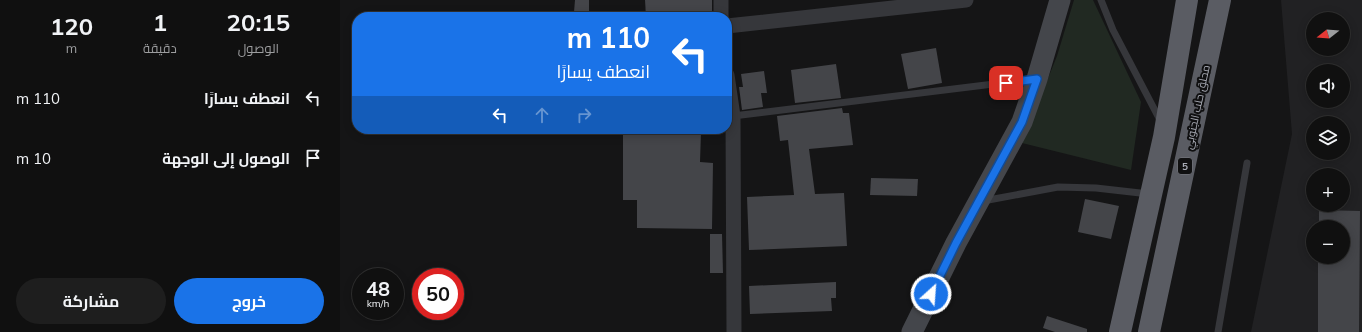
<!DOCTYPE html>
<html lang="ar">
<meta charset="utf-8">
<style>
:root{--surface:#101010;--page:#1e1e1e;--text:#f1f3f6;--muted:#9c9d9f;--line:#303030;--accent:#1a73e8}
body{margin:0;font-family:Mulish,Cairo,sans-serif;background:var(--page);color:var(--text);direction:rtl;height:100vh;display:flex;flex-direction:column;font-size:15px;white-space:nowrap}
*{box-sizing:border-box;margin:0}
p{font-size:13px;color:var(--muted)}
.icon{flex:none;width:22px;height:22px;fill:none;stroke:currentColor;stroke-width:2;stroke-linecap:round;stroke-linejoin:round}
.map{position:relative;flex:1;overflow:hidden;direction:ltr}
.side{display:flex;flex-direction:column;background:var(--surface);width:340px}
.side>*{flex:none}
.banner{position:absolute;left:12px;top:12px;width:380px;height:122px;border-radius:16px;box-shadow:0 2px 10px #0003,0 0 0 1px var(--line);direction:rtl;background:#1a73e8;color:#fff;overflow:hidden}
.needle{width:26px;rotate:253deg}
.tools{position:absolute;left:966px;top:12px;display:grid;gap:8px}
.tools a{display:grid;place-items:center;width:44px;height:44px;border-radius:50%;background:var(--surface);box-shadow:0 2px 10px #0003,0 0 0 1px var(--line);font-size:20px}
.speed{position:absolute;left:12px;top:268px;display:flex;gap:8px;font-size:20px;font-weight:700;text-align:center}
.speed>*{display:grid;place-content:center;width:52px;height:52px;border-radius:50%;background:var(--surface);box-shadow:0 2px 10px #0003,0 0 0 1px var(--line);line-height:1}
.speed small{font-size:10px;font-weight:400}
.speed .limit{border:6px solid #d22;background:#fff;color:#111}
.pin{position:absolute;display:grid;place-items:center;width:34px;height:34px;color:#fff;margin:-17px;border-radius:8px;box-shadow:0 2px 6px #0006}
.me{position:absolute;width:44px;margin:-22px;rotate:26deg;stroke-linejoin:round;filter:drop-shadow(0 0 3px #0008)}
.turn{display:flex;align-items:center;gap:14px;height:84px;padding:0 16px;font-size:18px}
.turn .icon{width:52px;height:52px;stroke-width:2.5}
.turn b{display:block;font-size:28px;line-height:34px}
.lanes{display:flex;align-items:center;height:38px;padding:0 16px;background:#0003;justify-content:center;gap:20px;direction:ltr}
.lanes .off{opacity:.35}
.eta{display:flex;justify-content:space-evenly;align-items:center;height:68px;text-align:center}
.eta b{font-size:24px;font-weight:700;line-height:28px}
.button{display:flex;gap:8px;margin-top:auto;padding:8px 16px}
.button a{flex:1;height:46px;border-radius:24px;background:var(--accent);color:#fff;font-size:16px;font-weight:700;line-height:46px;text-align:center}
.button a+a{background:var(--page);color:var(--text)}
ul{padding:0;list-style:none}
li{display:flex;align-items:center;gap:12px;height:60px;padding:0 16px}
li div{flex:1}
li b{display:block;font-size:15px}
li em{font-style:normal}
main{display:flex;flex:1;min-height:0}
.map>svg:first-child{display:block}
</style>
<main>
<div class="map">
<svg width="1022" height="332" viewBox="0 0 1022 332">
<rect width="100%" height="100%" fill="#151516"/>
<path fill="#212123" fill-rule="evenodd" d="M941,0H1022V332H911L952,134ZM973,19H1003V49H973ZM973,71H1003V101H973ZM973,123H1003V153H973ZM973,175H1003V205H973ZM973,227H1003V257H973Z"/>
<polygon fill="#212922" points="734,0 753,0 801,102 791,170 682,143 717,56"/>
<g fill="#444549">
<polygon points="235,0 249,0 249,12 234,12"/>
<polygon points="305,0 372,0 372,17 306,17"/>
<polygon points="596,48 602,83 568,89 561,54"/>
<polygon points="496,64 501,98 455,103 451,70"/>
<polygon points="424,71 427,93 421,93 423,107 402,110 399,87 403,87 401,74"/>
<polygon points="502,108 503,113 509,113 513,145 469,149 475,194 504,193 507,246 409,250 407,197 454,195 448,140 440,141 437,116"/>
<polygon points="283,129 361,132 360,162 373,163 372,229 297,228 297,200 283,200"/>
<polygon points="531,178 578,179 577,196 530,195"/>
<polygon points="745,199 779,206 771,239 738,232"/>
<polygon points="979,210 1020,211 1019,332 978,332 978,257 1003,257 1003,227 979,227"/>
<polygon points="370,234 382,234 383,273 370,273"/>
<polygon points="496,282 496,298 491,298 492,311 410,314 409,286"/>
<polygon points="707,316 747,329 747,332 715,332 703,328"/>
</g>
<g fill="none" stroke-linecap="round" stroke-linejoin="round">
<g stroke="#36373b" stroke-width="7">
<polyline points="761,0 773,30 821,122"/>
<polyline points="393,116 694,79"/>
<polyline points="643,201 718,187 756,188 809,194"/>
<polyline points="878,332 907,163"/>
</g>
<g stroke="#36373b" stroke-width="15">
<polyline points="381,17 381,0"/>
<polyline points="387,26 626,0"/>
<polyline points="387,75 393,116 394,332"/>
</g>
<polyline stroke="#44464b" stroke-width="21" points="572,332 616,243 682,122 697,79 720,0"/>
<g stroke="#5a5c63" stroke-width="22">
<polyline points="780,332 824,137 847,0"/>
<polyline points="809,332 880,0"/>
</g>
</g>
<g fill="none" stroke-linecap="round" stroke-linejoin="round">
<g stroke="#114b97" stroke-width="10">
<polyline id="route" points="591,294 616,243 682,122 697,79 666,83"/>
</g>
<use href="#route" stroke="#1a73e8" stroke-width="7"/>
</g>
<g text-anchor="middle" stroke-width="4" stroke-linejoin="round" paint-order="stroke">
<rect fill="#101011" stroke="#7a7c84" stroke-width="1" x="838" y="158" width="14" height="16" rx="3"/>
<g font-size="10" font-weight="bold" fill="#a8abb5">
<text x="845" y="170">5</text>
</g>
<g font-size="11" fill="#a8abb5" stroke="#101011">
<text transform="translate(857 107) rotate(-78)" y="4">محلق حلب الجنوبي</text>
</g>
</g>
</svg>
<div class="tools">
<a><svg class="needle" viewBox="-14 -14 28 28"><path d="M0-13l5 13h-10z" fill="#e53935"/><path d="M0 13l5-13h-10z" fill="#9c9d9f"/></svg></a>
<a><svg class="icon" aria-label="sound" viewBox="0 0 24 24"><path d="M4 9h4l5-4v14l-5-4H4zM17 9q2 3 0 6"/></svg></a>
<a><svg class="icon" aria-label="layers" viewBox="0 0 24 24"><path d="M12 4l9 5-9 5-9-5zM3 14l9 5 9-5"/></svg></a>
<a>+</a>
<a>−</a>
</div>
<div class="speed"><div>48<small>km/h</small></div><div class="limit">50</div></div>
<div class="pin" style="left:666px;top:83px;background:#d93025"><svg class="icon" aria-label="arrive" viewBox="0 0 24 24"><path d="M6 21V4h12l-3 4 3 4H6"/></svg></div>
<svg class="me" style="left:591px;top:294px" viewBox="-20 -20 40 40"><circle r="17" fill="#1a73e8" stroke="#fff" stroke-width="3"/><path d="M0-11L8 9 0 5-8 9z" fill="#fff"/></svg>
<div class="banner">
<div class="turn"><svg class="icon" aria-label="left" viewBox="0 0 24 24"><path d="M17 20v-9H6M10 6l-5 5 5 5"/></svg><div><b>110 m</b>انعطف يسارًا</div></div>
<div class="lanes"><svg class="icon" aria-label="left" viewBox="0 0 24 24"><path d="M17 20v-9H6M10 6l-5 5 5 5"/></svg><svg class="icon off" aria-label="ahead" viewBox="0 0 24 24"><path d="M12 20V5M6 11l6-6 6 6"/></svg><svg class="icon off" aria-label="right" viewBox="0 0 24 24"><path d="M7 20v-9h11M14 6l5 5-5 5"/></svg></div>
</div>
</div>
<section class="side">
<div class="eta">
<div><b>20:15</b><p>الوصول</p></div>
<div><b>1</b><p>دقيقة</p></div>
<div><b>120</b><p>m</p></div>
</div>
<ul>
<li><svg class="icon" aria-label="left" viewBox="0 0 24 24"><path d="M17 20v-9H6M10 6l-5 5 5 5"/></svg><div><b>انعطف يسارًا</b></div><em>110 m</em></li>
<li><svg class="icon" aria-label="arrive" viewBox="0 0 24 24"><path d="M6 21V4h12l-3 4 3 4H6"/></svg><div><b>الوصول إلى الوجهة</b></div><em>10 m</em></li>
</ul>
<div class="button"><a>خروج</a><a>مشاركة</a></div>
</section>
</main>
